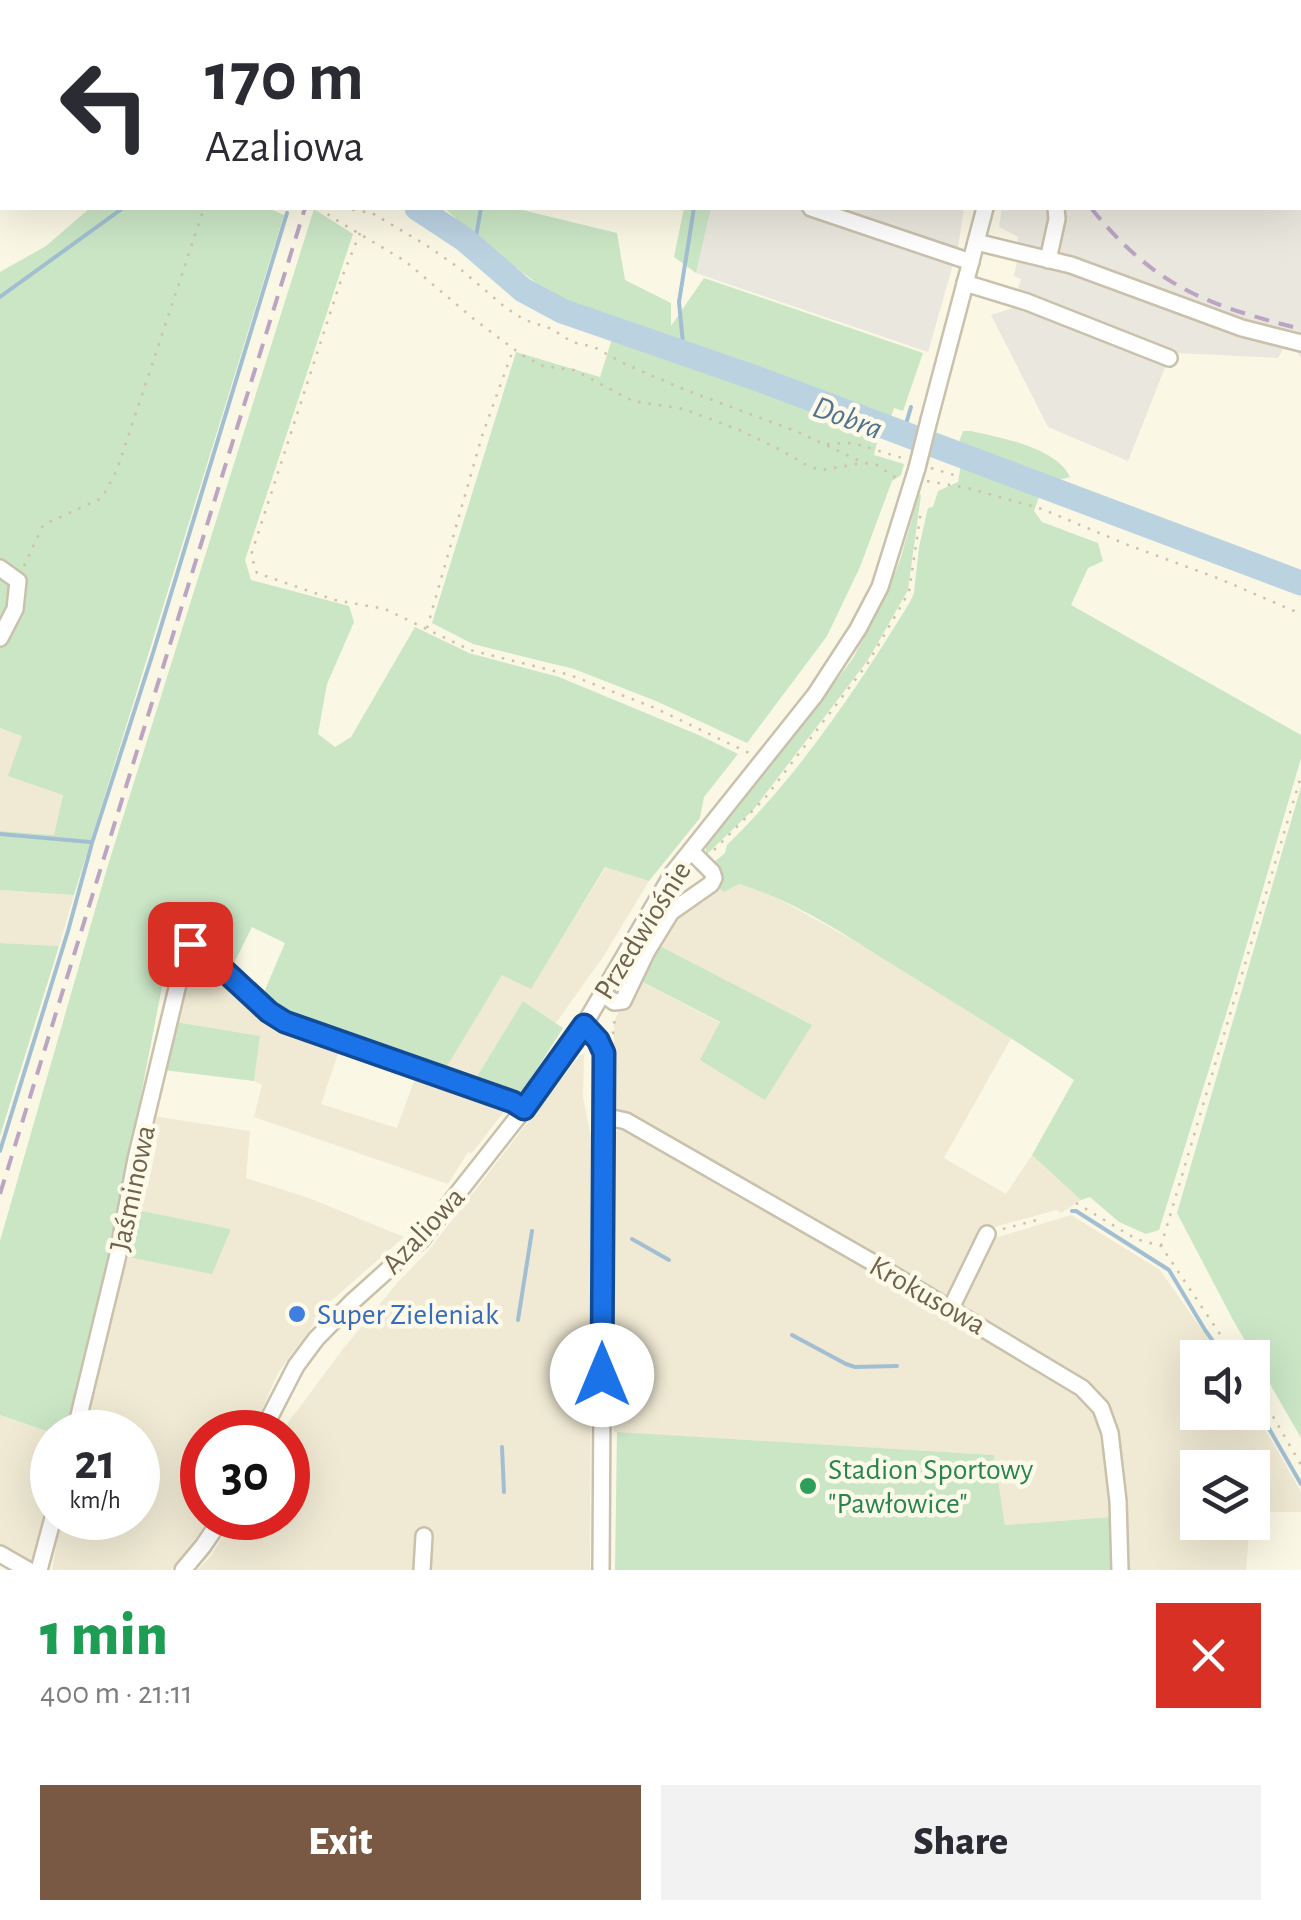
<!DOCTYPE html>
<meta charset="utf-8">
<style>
:root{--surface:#fff;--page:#f2f2f3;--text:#2b2b33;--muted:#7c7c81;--accent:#795943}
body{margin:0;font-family:"Alegreya Sans",sans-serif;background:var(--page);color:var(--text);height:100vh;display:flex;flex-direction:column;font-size:38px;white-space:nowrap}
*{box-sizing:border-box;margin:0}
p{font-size:32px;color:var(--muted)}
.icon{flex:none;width:55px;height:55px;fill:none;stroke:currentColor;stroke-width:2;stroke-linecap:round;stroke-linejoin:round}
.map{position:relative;height:1570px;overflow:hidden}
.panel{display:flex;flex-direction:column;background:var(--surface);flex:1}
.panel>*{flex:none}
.hud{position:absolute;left:0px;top:0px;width:1302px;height:210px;box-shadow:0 10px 40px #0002;background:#fff;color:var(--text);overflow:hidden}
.tools{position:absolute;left:1180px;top:1340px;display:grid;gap:20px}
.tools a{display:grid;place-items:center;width:90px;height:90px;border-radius:0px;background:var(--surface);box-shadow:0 10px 40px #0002;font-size:50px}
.speed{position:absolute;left:30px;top:1410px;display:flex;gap:20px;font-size:50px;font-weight:700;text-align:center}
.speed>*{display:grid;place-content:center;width:130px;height:130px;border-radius:50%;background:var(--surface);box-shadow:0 10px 40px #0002;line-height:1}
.speed small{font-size:25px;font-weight:400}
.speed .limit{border:15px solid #d22;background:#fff;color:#111}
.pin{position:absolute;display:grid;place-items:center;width:85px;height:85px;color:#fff;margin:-42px;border-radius:20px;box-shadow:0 5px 15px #0006}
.me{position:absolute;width:110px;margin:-55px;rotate:0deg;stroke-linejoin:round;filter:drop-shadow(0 0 8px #0008)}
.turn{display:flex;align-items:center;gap:35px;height:210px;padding:0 40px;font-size:45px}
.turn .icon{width:130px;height:130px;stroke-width:2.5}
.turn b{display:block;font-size:70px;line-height:85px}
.round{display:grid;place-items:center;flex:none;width:105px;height:105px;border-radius:0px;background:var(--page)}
.headline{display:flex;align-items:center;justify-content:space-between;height:170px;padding:0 40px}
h1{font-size:60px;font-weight:800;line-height:75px;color:#1e9e55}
.action{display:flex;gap:20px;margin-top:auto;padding:20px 40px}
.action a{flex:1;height:115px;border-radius:0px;background:var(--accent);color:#fff;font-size:40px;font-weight:800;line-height:115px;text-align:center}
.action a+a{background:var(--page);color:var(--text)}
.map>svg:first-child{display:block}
</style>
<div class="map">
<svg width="1301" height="1570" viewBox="0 0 1301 1570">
<rect width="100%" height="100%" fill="#faf7e5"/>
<g fill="#f0ead4">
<polygon points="0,728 22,735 63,795 54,835 0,831"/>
<polygon points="606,867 649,881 603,957 556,1023 523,1001 473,1083 443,1073 502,974 531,988"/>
<polygon points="714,884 738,884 764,891 860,944 1012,1037 944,1158 1006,1194 1032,1155 1081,1200 1061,1213 1057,1210 994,1227 985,1226 950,1300 614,1107 614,1023 619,1010 622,1012 639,980 720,1023 811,1026 658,945 679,914 704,902"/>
<polygon points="0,890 74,895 59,946 0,943"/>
<polygon points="201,959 341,1045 321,1104 397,1128 417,1073 509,1105 472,1153 468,1152 448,1184 254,1117 262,1085 254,1081 260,1036 176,1022 191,963"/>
<polygon points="584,1054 583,1098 591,1136 590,1570 197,1570 211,1556 234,1518 288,1518 288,1432 281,1432 343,1349 398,1282 428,1251 580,1055"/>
<polygon points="153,1116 250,1131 246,1178 309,1198 404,1237 331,1301 278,1373 252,1432 202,1432 202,1518 211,1518 171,1570 52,1570 61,1518 138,1518 138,1432 84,1432 124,1256 230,1229 132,1209 135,1199 148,1186 157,1143 150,1128"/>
<polygon points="630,1130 980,1334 1076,1394 1096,1417 1105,1461 1111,1517 1005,1525 994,1455 614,1432 613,1131"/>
<polygon points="1071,1215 1160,1270 1221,1357 1198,1358 1198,1412 1252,1412 1253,1408 1301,1492 1301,1512 1253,1512 1252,1468 1198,1468 1198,1522 1250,1523 1246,1570 1127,1570 1127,1508 1118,1429 1113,1413 1101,1394 1094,1386 957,1305 986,1245 995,1238"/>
<polygon points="0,1415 52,1433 52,1498 33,1563 0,1544"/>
</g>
<g fill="#eae7de">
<polygon points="1013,0 1301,0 1301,358 1296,350 1283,349 1278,358 1178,353 1017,292 1021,279 1014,276 1017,262 1014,261 1018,237 999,227 1002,208 1300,208 1300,2 1014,2"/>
<polygon points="711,208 964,208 958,247 928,352 696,273"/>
<polygon points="1020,306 1094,335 1094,338 1101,341 1166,365 1128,461 1048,427 991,315"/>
</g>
<g fill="#cae6c5">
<polygon points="0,0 338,0 337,2 2,2 2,54 0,52"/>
<polygon points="90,208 268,208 284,215 74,895 0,890 0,831 54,835 63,795 8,776 22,736 0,728 0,272 46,246"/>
<polygon points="444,208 514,208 617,233 625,280 671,303 671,326 704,278 923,353 903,411 894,408 889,423 798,392 795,403 879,434 874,455 904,464 901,475 892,481 860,567 827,636 747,743 656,701 574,669 473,644 432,623 516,352 600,377 612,339 652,352 665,334 568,307 485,244"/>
<polygon points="684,208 711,208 696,273 674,257"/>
<polygon points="314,209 353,234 245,560 251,580 349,606 354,622 327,684 318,734 335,747 351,737 415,627 469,653 559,677 701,736 738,754 704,797 700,818 649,881 605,867 531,989 502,975 443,1073 279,1013 262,997 285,943 252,927 232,967 197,933 165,908 156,947 169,951 110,1254 71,1432 52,1433 0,1415 0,1241 108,865"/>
<path d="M963,431H971C1001,438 1056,447 1070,477L1055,481L959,442Z"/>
<path d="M961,464L1040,494L1034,511L1042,522L1098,543L1103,561L1088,568L1071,605L1301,735V758L1232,995L1159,1230L1146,1234L1119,1222L1090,1197L1081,1200L1032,1155L1074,1080C1014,1039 952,1001 890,963C844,934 791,899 739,884L724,892L714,884L713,863L725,853L727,845C800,774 857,688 910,602L914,593L919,547L928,508L933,507L938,491L958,482Z"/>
<polygon points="919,494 921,495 908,590 868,660 753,810 706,855 706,846 710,840 819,704 853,658 887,593 900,560"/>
<polygon points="1301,787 1301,1438 1232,1318 1177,1213"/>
<polygon points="0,943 59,946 0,1136"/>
<polygon points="658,945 812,1025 765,1100 700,1060 720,1022 639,980"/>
<polygon points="523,1001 563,1028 521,1094 473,1083"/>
<polygon points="176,1022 260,1036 254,1081 163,1070"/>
<polygon points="132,1209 231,1229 212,1274 124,1256"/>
<polygon points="617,1432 994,1455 1005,1525 1111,1517 1113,1570 615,1570"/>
</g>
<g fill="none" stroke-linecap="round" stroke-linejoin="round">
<g stroke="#a2bfd2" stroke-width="4">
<polyline points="535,2 535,0"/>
<polyline points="740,2 741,0"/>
<polyline points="0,43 2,44"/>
<polyline points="474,248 481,208"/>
<polyline points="0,297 123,208"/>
<polyline points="684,354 679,302 694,208"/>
<polyline points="903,434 911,407"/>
<polyline points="0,834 90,842"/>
<polyline points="0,1151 68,931 92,843 153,653 287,213"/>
<polyline points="1072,1211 1076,1211 1169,1270 1205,1330 1225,1358"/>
<polyline points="632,1239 669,1260"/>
<polyline points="518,1320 532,1231"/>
<polyline points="792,1335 846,1364 855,1367 897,1366"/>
<polyline points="1252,1399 1301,1484"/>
<polyline points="502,1447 504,1492"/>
</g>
<g stroke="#bbd2e1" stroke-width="25">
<polyline points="45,0 48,2"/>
<polyline points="417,208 464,239 523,290 562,311 761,380 1301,583"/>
</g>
<g stroke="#cac1ac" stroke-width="20">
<g id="minor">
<polyline points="994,0 995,2"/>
<polyline points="1286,0 1295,2"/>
<polyline points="882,2 882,0"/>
<polyline points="1091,2 1094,0"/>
<polyline points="811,208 971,262"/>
<polyline points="976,242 1071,265 1242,328 1301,343"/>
<polyline points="1048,260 1057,219 1056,208"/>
<polyline points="965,283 1027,302 1169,358"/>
<polyline points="929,420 985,208"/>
<polyline points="0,568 18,581 15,609 0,638"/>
<polyline points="603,994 614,1002 623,1001 647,951 671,912 711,884 714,878 712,872 691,851"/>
<polyline points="584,1025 597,1039 604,1053 601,1570"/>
<polyline points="603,1116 626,1121 872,1262 1082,1388 1101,1408 1110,1433 1118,1501 1120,1570"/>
<polyline points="951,1308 987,1234"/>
<polyline points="75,1432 117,1259 136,1159 185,955 190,944 200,948 269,1012 285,1021 513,1101 524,1109"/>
<polyline points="262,1432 296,1366 316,1339 352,1302 421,1240 524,1109 584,1025 673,873 815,695 858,629 880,587 917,468"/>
<polyline points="0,1554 28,1570"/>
<polyline points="39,1570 53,1518"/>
<polyline points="183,1570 203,1546 222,1518"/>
<polyline points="422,1570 424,1536"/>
</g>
</g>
<g stroke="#d1c0a2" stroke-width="2.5" stroke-dasharray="2.5 8" stroke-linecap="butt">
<polyline points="7,0 10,2"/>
<polyline points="81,0 85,2"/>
<polyline points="308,2 311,0"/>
<polyline points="319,208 333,218 405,261 475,320 522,355 543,366 574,370 633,401 684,409 739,430 777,448 810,467 822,470 862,463"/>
<polyline points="342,208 372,213 426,245 459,268 506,308 525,320 552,329 572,342 594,347 625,364 683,389 798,432 864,463 877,465 896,478"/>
<polyline points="360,233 342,277 251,555 257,573 335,600 385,609 470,650 570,675 655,708 749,753"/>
<polyline points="827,444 853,443 902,458"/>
<polyline points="931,468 957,476"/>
<polyline points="927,481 968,488 1042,509 1128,545 1220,579 1301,614"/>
<polyline points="24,566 43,525 102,498 117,470 204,208"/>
<polyline points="427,628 482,436 513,350"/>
<polyline points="714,850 765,798 868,663 909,592 921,511"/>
<polyline points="613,1034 615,1017"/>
<polyline points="1076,1203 1136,1239 1161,1246 1236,1358"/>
<polyline points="1003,1229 1037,1220"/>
<polyline points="1161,1246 1301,776"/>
<polyline points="1252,1380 1301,1465"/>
</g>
<use href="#minor" stroke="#fff" stroke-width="15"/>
<g stroke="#bba5c2" stroke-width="4" stroke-dasharray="15 10" stroke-linecap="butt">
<polyline points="1020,0 1021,2"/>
<polyline points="373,2 374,0"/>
<path d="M1091,208C1154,286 1206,305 1301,329"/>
<polyline points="0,1194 305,208"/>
</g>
<g stroke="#cac1ac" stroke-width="20" stroke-linecap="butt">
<polyline id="minor-bridge" points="917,468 929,420"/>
</g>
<use href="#minor-bridge" stroke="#fff" stroke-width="15"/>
</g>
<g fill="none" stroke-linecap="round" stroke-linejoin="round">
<g stroke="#114b97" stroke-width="25">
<polyline id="route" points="190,944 200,948 269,1012 285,1022 513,1102 524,1109 584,1025 598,1040 604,1053 602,1375"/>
</g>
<use href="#route" stroke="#1a73e8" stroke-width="18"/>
</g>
<circle fill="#3f7fe0" stroke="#fdfaea" stroke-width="4" cx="297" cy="1314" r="10"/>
<circle fill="#2e9e5b" stroke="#fdfaea" stroke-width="4" cx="808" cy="1486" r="10"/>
<g text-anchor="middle" stroke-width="9" stroke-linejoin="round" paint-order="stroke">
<g font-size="30" fill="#70624d" stroke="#fdfaea">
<text transform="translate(642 930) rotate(-58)" y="10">Przedwiośnie</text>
<text transform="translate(132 1188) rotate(-78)" y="10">Jaśminowa</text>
<text transform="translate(423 1230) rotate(-47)" y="10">Azaliowa</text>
<text transform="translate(928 1295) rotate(30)" y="10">Krokusowa</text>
</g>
<g font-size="30" fill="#366cbe" stroke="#fdfaea" text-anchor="start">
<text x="317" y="1324">Super Zieleniak</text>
</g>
<g font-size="30" fill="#27864d" stroke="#fdfaea" text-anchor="start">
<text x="828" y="1479">Stadion Sportowy<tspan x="828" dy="34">"Pawłowice"</tspan></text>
</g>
<g font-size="32" font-style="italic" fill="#50758e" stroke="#fdfaea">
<text transform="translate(848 417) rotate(20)" y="11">Dobra</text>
</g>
</g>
</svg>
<div class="tools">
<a><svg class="icon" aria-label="sound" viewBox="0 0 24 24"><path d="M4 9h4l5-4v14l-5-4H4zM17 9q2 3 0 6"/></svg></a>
<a><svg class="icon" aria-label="layers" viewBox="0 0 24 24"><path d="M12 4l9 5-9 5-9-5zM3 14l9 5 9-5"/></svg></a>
</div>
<div class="speed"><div>21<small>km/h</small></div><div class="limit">30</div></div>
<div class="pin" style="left:190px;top:944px;background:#d93025"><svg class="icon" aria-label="arrive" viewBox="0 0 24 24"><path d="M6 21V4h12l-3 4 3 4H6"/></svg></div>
<svg class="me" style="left:602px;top:1375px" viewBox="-20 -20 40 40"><circle r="19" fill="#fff"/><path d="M0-13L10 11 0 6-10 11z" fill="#1a73e8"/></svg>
<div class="hud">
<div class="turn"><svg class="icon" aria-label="left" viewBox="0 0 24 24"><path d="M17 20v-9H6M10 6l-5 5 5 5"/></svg><div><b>170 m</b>Azaliowa</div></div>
</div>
</div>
<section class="panel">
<div class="headline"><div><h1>1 min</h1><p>400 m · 21:11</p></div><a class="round" style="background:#d93025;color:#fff"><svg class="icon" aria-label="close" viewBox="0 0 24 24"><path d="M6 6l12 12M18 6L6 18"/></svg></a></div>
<div class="action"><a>Exit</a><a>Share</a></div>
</section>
